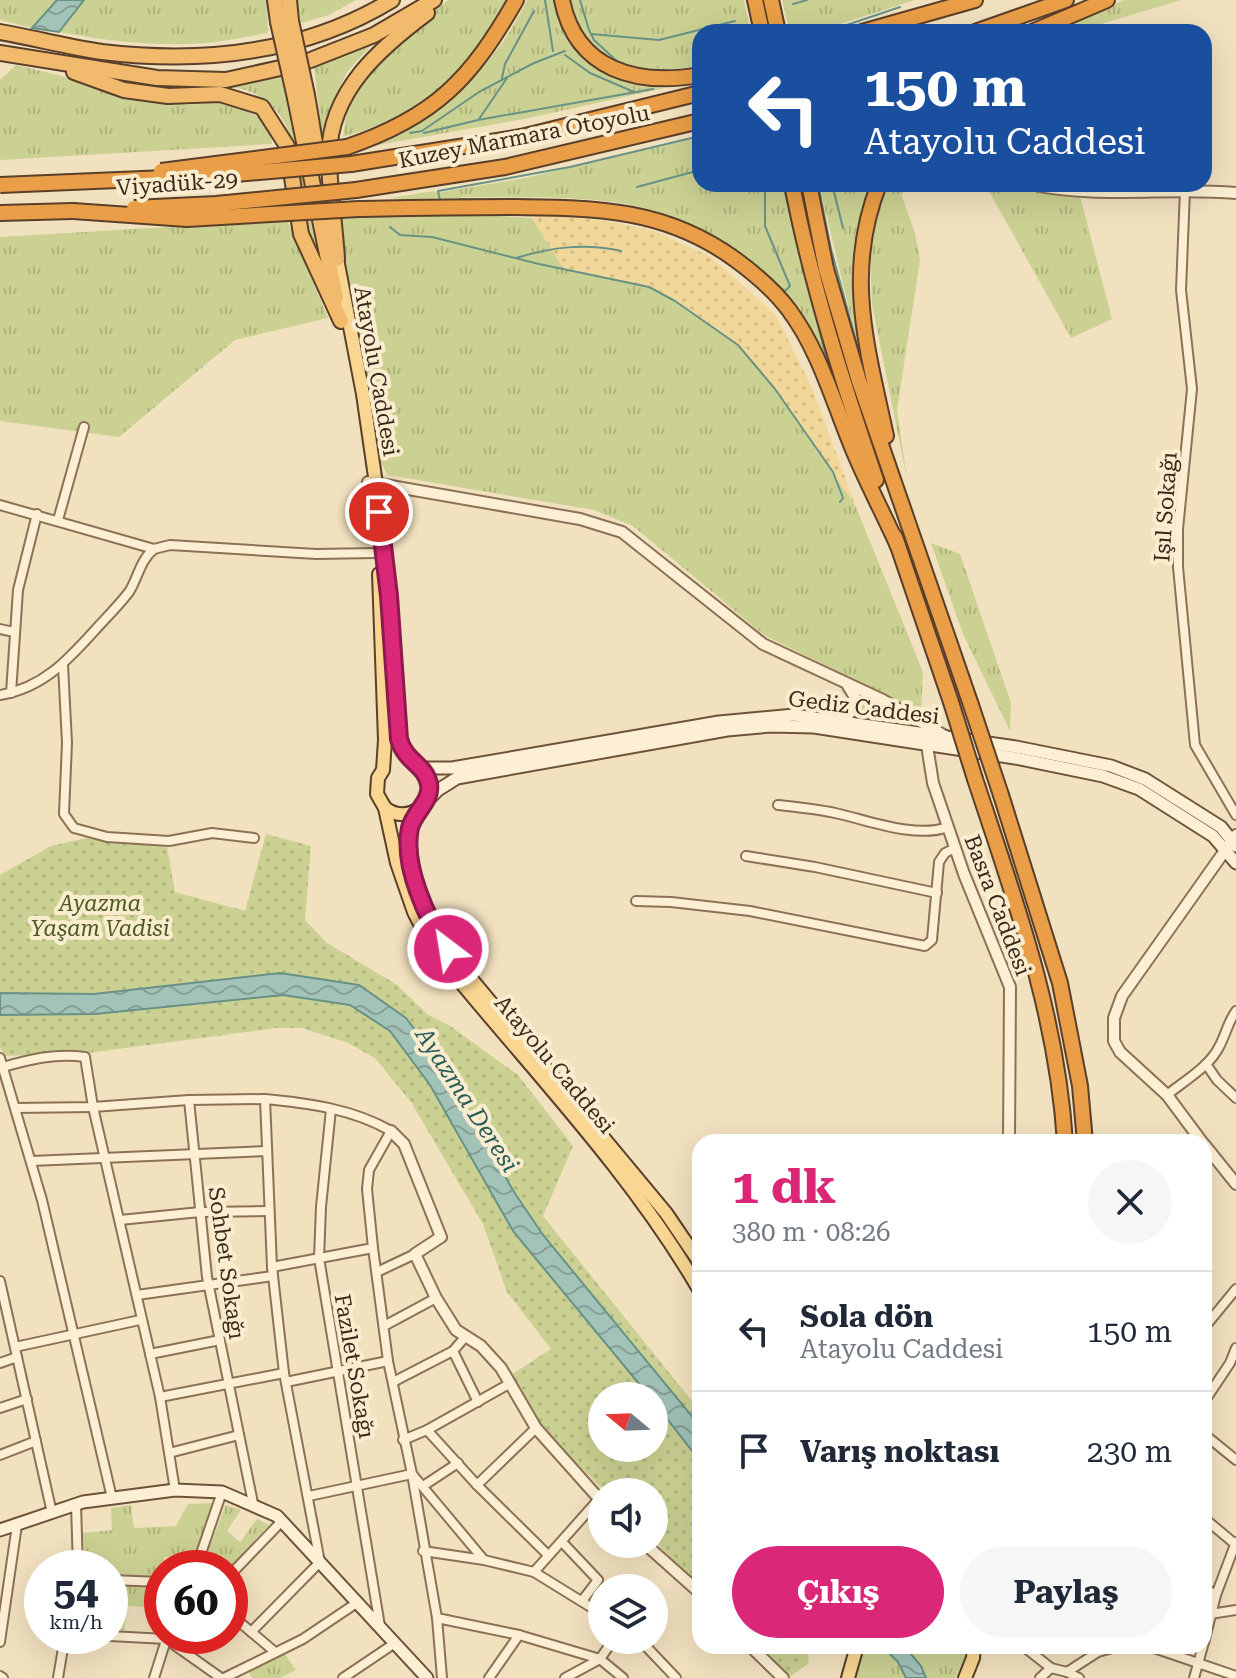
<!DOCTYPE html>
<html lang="tr">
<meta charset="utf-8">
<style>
:root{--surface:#fff;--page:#f6f6f7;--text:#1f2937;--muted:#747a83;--line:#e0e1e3;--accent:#db2777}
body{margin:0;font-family:"Roboto Serif",serif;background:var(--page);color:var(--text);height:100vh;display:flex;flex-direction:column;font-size:30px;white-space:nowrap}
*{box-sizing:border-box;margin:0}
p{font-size:26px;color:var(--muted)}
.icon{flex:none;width:44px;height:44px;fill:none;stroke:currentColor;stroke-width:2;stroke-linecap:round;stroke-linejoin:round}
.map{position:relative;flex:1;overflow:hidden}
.side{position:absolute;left:692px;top:1134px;width:520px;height:520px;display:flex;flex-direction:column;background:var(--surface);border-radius:24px;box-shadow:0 8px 32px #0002}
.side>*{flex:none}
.hud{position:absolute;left:692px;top:24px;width:520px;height:168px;border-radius:24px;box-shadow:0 8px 32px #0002;background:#1a4fa0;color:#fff;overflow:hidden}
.needle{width:52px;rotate:289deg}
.tools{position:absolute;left:588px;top:1382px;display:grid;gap:16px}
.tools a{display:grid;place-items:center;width:80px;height:80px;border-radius:50%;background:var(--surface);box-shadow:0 8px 32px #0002;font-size:40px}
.speed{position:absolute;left:24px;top:1550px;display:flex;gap:16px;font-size:40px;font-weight:700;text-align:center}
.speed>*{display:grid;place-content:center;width:104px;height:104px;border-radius:50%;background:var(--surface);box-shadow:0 8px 32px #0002;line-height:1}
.speed small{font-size:20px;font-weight:400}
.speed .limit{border:12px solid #d22;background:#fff;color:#111}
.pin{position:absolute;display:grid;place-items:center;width:68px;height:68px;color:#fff;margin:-34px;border:4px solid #fff;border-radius:50%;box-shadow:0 2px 8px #0007}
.me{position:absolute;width:88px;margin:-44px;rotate:329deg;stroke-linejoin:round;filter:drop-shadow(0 0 6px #0008)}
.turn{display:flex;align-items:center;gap:28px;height:168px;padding:0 40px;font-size:36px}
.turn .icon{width:104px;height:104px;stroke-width:2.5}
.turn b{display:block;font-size:56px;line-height:68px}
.round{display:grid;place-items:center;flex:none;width:84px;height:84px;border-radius:42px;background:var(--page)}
.overview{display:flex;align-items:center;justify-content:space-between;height:136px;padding:0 40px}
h1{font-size:48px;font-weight:700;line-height:60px;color:var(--accent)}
.action{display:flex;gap:16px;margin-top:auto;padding:16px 40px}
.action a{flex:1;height:92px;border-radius:48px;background:var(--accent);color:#fff;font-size:32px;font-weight:700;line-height:92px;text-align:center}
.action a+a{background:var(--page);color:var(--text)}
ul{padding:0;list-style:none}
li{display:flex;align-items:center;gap:24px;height:120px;padding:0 40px;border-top:2px solid var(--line)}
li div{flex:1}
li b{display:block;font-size:30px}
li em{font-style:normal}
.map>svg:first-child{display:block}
</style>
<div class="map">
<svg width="1236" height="1678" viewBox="0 0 1236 1678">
<defs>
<pattern id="grass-tufts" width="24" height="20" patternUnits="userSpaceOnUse" patternTransform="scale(2)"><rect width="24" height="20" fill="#cbd192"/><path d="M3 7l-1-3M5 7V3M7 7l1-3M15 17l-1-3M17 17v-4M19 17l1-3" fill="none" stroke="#afb47d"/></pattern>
<pattern id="sand-dots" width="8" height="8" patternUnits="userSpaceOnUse" patternTransform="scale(2)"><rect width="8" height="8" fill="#f1d799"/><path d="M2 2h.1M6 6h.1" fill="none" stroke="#cfb983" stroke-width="1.8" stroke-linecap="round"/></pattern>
<pattern id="park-dots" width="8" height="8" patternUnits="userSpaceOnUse" patternTransform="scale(2)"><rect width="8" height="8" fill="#cbd192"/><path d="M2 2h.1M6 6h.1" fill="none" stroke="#afb47d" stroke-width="1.8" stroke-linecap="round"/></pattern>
<pattern id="water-waves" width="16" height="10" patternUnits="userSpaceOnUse" patternTransform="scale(2)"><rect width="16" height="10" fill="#a3c3b9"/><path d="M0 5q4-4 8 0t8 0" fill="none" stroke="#869f96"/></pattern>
</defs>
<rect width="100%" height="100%" fill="#f2e1bf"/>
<g fill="url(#grass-tufts)">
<polygon points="0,0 57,0 32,28 0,20"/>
<path d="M84,0H267L268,33C247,36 227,41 207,43C157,47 107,41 59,32Z"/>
<polygon points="296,0 356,0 329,15 301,23"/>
<path d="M448,0H507C463,75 429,112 343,137C345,126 345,115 348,105C360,67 418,25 448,0Z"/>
<path d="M527,0H554C573,64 602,79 665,88L524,119L372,146C441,114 493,71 527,0Z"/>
<path d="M570,0H744L751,32H700V66C644,76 583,66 570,0Z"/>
<polygon points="782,0 915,0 815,32 790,32"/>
<polygon points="1124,0 1181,0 1088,28 1087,32 1051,32"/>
<polygon points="378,38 347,72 331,105 327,182 314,66"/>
<polygon points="16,65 62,76 128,98 189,105 218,102 237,106 262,119 270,131 272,144 0,160 0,80"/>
<path d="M284,76L326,267C320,256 312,245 309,233C295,177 304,96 231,87Z"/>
<path d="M700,137V184H782L825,356C780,266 696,208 595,200C551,196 505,198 461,197L460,200L435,198V201L390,198L435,191L436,193L525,178Z"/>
<path d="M819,184H871C850,239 851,292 859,350Z"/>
<polygon points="887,184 910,184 901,194 915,233 920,260 897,410 907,479 872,304 870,246 875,220"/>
<polygon points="985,184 1066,184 1068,196 1080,196 1112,319 1071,338"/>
<path d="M410,211L532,218L563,268L649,287L665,295L738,345L775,389L856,507L923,672L921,713L764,635L633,526L594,510L388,475C373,453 371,418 366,392C355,334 345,277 340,219Z"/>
<polygon points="287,220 328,318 235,340 119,437 0,421 0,237"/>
<polygon points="931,543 960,554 1011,703 1010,731 963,634"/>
<polygon points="857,692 928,727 853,715 861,701"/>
<polygon points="215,1503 195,1564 186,1568 187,1558 164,1557 162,1576 110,1575 110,1568 85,1568 83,1533 112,1530 111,1508 131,1505 134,1528 176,1526 188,1504"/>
<polygon points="226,1505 241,1510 227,1531 240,1542 257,1519 269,1525 229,1568 201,1568"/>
<polygon points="110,1585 162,1587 162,1632 152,1631 156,1608 128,1606 124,1630 110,1630"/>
<polygon points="864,1646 882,1646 898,1662 906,1678 854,1678"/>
<polygon points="904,1646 965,1646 965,1658 955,1678 926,1678 921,1666"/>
<polygon points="284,1653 296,1670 280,1678 252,1678 248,1671"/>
</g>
<polygon fill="url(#sand-dots)" points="544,214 613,222 654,231 711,257 776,315 812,388 856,507 787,405 738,345 686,308 649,287 563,268 532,218"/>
<g fill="url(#park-dots)">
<polygon points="266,834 311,846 305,920 327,943 397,985 427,1014 450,1026 518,1075 573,1146 543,1216 700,1411 700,1426 543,1235 514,1192 443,1067 406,1018 360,985 94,994 0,993 0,875 51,846 87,838 107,837 167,846 175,892 245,911"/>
<polygon points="283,995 350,1004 390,1031 430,1085 513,1231 649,1396 602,1396 602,1448 654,1448 654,1402 700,1461 700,1588 654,1540 654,1492 606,1492 539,1426 511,1375 551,1349 507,1292 483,1224 411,1102 375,1058 348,1043 302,1028 276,1028 88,1053 4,1056 0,1047 0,1015 95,1014"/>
<polygon points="754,1646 807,1646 809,1663 791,1676 765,1658"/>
</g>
<g fill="url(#water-waves)" stroke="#699287" stroke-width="2">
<polygon points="57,0 84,0 59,32 32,28"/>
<polygon points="280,973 359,985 406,1018 443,1067 514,1192 543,1235 700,1426 700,1461 654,1402 654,1396 649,1396 513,1231 430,1085 390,1031 350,1005 283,995 95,1014 0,1015 0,993 94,994"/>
<polygon points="882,1646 904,1646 921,1666 926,1678 906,1678 898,1662"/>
</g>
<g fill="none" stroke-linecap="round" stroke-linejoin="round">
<g stroke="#699287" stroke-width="2">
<polyline points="545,0 553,51"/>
<polyline points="580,0 589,30 594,40 620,64"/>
<polyline points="793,4 807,0"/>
<polyline points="826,32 900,7"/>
<polyline points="591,34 659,40 735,21"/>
<polyline points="565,55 590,73 634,92"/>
<polyline points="502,78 505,64 534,11"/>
<polyline points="479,119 507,78"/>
<polyline points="410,133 422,131 479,92 534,63 565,51"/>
<polyline points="424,133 478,120 653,89"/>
<polyline points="765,184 765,226 790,286 785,291"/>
<polyline points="783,184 828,365 824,357"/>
<polyline points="818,184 831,249 865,374"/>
<polyline points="832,184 843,228"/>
<polyline points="637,187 700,170"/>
<path d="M460,199C576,201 677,190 767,277"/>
<polyline points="440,200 438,191 570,167 700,136"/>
<polyline points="390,227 400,235 432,237 539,264 649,287 675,301 738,345 775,389 833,472 843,498 840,502"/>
<path d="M516,258C552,247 584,243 621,251"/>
<polyline points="854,291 855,308"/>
</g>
<g stroke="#8c7156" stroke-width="12">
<g id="minor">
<polyline points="1185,190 1181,290 1192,389 1178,529 1178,567 1195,745 1236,815"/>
<polyline points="0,505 154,549 170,545 316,554 376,553"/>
<polyline points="58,520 84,427"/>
<polyline points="0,629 14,632"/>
<polyline points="63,665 67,743 64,814 74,828 107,837 169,841 212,833 254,838"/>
<polyline points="11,693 18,590 37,514"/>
<path d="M0,695C43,688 68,660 96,629C107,617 119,605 129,592C138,578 140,560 154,549"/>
<path d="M778,805C797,807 817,809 835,813C868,820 915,839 948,827"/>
<polyline points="746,856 815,867 937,893"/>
<polyline points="636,901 671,902 750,911 925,946 932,940 939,862 945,853 955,848"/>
<polyline points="0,1058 42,1200 112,1498"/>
<polyline points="1206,1064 1217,1080 1236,1098"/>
<path d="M3,1067C31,1059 55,1053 85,1057L93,1107L160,1397L175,1490"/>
<path d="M1167,1095C1184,1081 1209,1067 1219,1047C1226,1034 1228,1022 1236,1011"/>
<path d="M265,1099C308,1103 353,1109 391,1131L369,1170L367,1189L373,1248L272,1267Z"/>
<polyline points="15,1108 93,1107 189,1100"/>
<polyline points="331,1109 321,1207 319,1258 380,1626"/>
<polyline points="31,1161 267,1151"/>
<polyline points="120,1220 200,1212 269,1211"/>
<polyline points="373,1248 388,1361 412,1474 437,1618 442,1678"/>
<polyline points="377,1272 415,1254"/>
<polyline points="0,1281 52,1513"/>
<polyline points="137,1295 273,1276"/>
<polyline points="384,1326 436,1298"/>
<polyline points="1204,1328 1236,1289"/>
<polyline points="15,1347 140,1320"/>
<polyline points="453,1351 478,1402"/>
<polyline points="150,1354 220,1340"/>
<polyline points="0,1363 17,1357"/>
<polyline points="286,1382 388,1361"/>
<polyline points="393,1382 453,1351 466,1336"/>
<polyline points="160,1397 284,1373"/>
<polyline points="1204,1402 1230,1363 1236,1348"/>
<polyline points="0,1408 27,1399"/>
<polyline points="427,1430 477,1485 548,1555"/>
<polyline points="1204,1434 1236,1460"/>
<polyline points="403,1440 427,1430 509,1384"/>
<polyline points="169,1453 239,1435"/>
<polyline points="0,1455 36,1441"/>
<polyline points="477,1485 536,1428"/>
<polyline points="423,1486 458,1463"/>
<polyline points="309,1496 412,1474 484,1560"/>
<polyline points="253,1503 207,1277 189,1100 265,1099"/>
<polyline points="76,1504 78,1568"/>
<polyline points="1204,1518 1235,1544"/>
<polyline points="562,1542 598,1580 582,1601"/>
<polyline points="423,1551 484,1560 534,1572 602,1614"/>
<polyline points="196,1568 222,1492"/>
<polyline points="534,1572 599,1499"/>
<polyline points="230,1575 282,1521"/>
<polyline points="110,1580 162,1582"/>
<polyline points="1204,1588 1216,1595"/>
<polyline points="230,1614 275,1652"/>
<polyline points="1204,1615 1236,1610"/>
<polyline points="437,1618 519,1635 489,1678"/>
<polyline points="251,1632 320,1562 284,1373 272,1267"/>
<polyline points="519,1635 600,1659 623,1678"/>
<polyline points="110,1636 166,1639 221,1678"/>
<polyline points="640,1640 676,1678"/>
<polyline points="0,1642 17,1525"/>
<polyline points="1204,1643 1216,1595 1236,1542"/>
<polyline points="1023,1646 1051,1668 1067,1672 1098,1652 1120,1646"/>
<polyline points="1148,1646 1236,1676"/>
<polyline points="1067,1672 1079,1678"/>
<polyline points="0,1676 3,1678"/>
<polyline points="58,1678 65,1636"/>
<polyline points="154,1678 167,1637"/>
<polyline points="224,1678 303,1639 358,1602"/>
<polyline points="343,1678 395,1643"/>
<polyline points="565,1678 600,1659 613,1640"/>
<polyline points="1040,1678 1051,1668"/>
<polyline points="1194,1678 1203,1646"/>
</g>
</g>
<g stroke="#8c7156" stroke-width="14">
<g id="tertiary">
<path d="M1030,184C1097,199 1168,187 1236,193"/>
<polyline points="368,482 580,519 622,532 763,644 883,700 947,737"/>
<polyline points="841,721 851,712 856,699 848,686"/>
<polyline points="926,739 933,783 964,874 1010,987 1009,1142"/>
<polyline points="391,1131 404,1144 441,1237 415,1254 436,1298 456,1330 481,1346 501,1368 536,1428 602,1502"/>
<polyline points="1202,1142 1167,1095 1120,1052 1114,1041 1114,1018 1122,996 1236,835"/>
<polyline points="1204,1144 1236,1184"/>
<polyline points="645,1544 700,1593"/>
<polyline points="750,1646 783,1678"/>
</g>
</g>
<g stroke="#6e5239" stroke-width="15">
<g id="secondary">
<polyline points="420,768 452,768 719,722 794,715 1016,747 1111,766 1145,779 1221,827 1236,846"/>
<polyline points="426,802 438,790 457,778 727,730 771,726 814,727 1015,758 1103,776 1139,789 1213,836 1236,863"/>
<polyline points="0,1530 83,1502 175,1490 222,1492 277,1516 427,1678"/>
</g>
</g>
<g stroke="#5a3f2a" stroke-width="16">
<g id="primary">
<path d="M337,259L363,394L376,484L389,596L399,739C406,764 425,764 429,783C432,801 414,812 410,828C405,855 420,905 434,929C442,943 453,956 463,969L666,1213L700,1263"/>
<path d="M379,574L385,740L383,770L378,778L377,794L385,808L397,863L414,912L432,947C522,1060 627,1165 700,1291"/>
<path d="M385,808C396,816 409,817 421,807"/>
<polyline points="848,1678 857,1646"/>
<polyline points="965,1678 973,1658 974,1646"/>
</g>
</g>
<g stroke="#5a3f2a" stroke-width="18">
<g id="trunk">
<polyline points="275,0 278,22"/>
<polyline points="289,0 291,21"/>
<path d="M0,32C34,38 68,47 102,52C203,64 305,53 392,0"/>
<polyline points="0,53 157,78 226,80 303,63 374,35 434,0"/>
<polyline points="74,72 124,90 168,96 220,94 262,107 287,146 301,234 341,321"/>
<polyline points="307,95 316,149"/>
<polyline points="295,98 336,298"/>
<path d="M337,259C335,225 329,189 329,155C330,91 380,48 427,13"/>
</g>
</g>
<g stroke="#5a3f2a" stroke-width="18">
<g id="motorway">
<path d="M562,0C576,71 638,86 700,75"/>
<polyline points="755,0 762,32"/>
<polyline points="771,0 778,32"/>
<polyline points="862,32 975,0"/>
<polyline points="975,32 1066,0"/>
<polyline points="1032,32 1107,0"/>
<path d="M347,147C435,117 471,79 516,0"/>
<polyline points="351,164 521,137 700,93"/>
<path d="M792,184C811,284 843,383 876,480"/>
<polyline points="809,184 826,269 859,381 971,705"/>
<path d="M879,184C844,273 867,347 886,436"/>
<polyline points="356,190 505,167 700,121"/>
<path d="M359,209C410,208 460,207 511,207C596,208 665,208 736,260C755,274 775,291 789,310C819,350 833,401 852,447C866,481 883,513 898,546"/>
<polyline points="0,213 73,211"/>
<polyline points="895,537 951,702"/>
<path d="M975,779C1015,900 1057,1014 1065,1142"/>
<polyline points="1001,795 1060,983 1080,1086 1085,1142"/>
</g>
</g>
<use href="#minor" stroke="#fcefd3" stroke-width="8"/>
<use href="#tertiary" stroke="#fcefd3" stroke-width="10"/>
<use href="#secondary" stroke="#fcefd3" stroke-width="11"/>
<use href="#primary" stroke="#f9d793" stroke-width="12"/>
<use href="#trunk" stroke="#f2ba6d" stroke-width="14"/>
<use href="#motorway" stroke="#ea9e47" stroke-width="14"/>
<g stroke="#5a3f2a" stroke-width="18" stroke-linecap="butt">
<g id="trunk-bridge">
<polyline points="291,21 307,95"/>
<polyline points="278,22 295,98"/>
</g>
</g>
<g stroke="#5a3f2a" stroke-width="18" stroke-linecap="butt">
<g id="motorway-bridge">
<polyline points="161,171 347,147"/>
<polyline points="0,185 213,176 351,164"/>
<polyline points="134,208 216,204 356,190"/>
<polyline points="73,211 187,219 359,209"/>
<polyline points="951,702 975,779"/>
<polyline points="971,705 1001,795"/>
</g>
</g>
<use href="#trunk-bridge" stroke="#f2ba6d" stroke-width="14"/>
<use href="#motorway-bridge" stroke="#ea9e47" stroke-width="14"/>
</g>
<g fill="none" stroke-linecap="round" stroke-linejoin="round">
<g stroke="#8e194d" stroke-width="20">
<path id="route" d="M379,512L389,596L399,739C405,762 425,764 429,784C432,801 414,812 410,828C402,865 427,920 448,949"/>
</g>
<use href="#route" stroke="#db2777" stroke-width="14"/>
</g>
<g text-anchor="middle" stroke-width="8" stroke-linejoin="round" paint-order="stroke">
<g font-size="22" fill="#3a2a1c" stroke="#f9eccf">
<text transform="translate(524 136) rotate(-11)" y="8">Kuzey Marmara Otoyolu</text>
<text transform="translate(177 183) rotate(-4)" y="8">Viyadük-29</text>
<text transform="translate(377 371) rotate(80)" y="8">Atayolu Caddesi</text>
<text transform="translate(1165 507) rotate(-86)" y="8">Işıl Sokağı</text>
<text transform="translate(864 707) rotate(7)" y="8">Gediz Caddesi</text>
<text transform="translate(998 905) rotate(69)" y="8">Basra Caddesi</text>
<text transform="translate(555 1064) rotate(50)" y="8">Atayolu Caddesi</text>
<text transform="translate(227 1263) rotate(82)" y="8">Sohbet Sokağı</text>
<text transform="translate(355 1366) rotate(80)" y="8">Fazilet Sokağı</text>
</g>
<g font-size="22" font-style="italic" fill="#4c5920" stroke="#f9eccf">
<text x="100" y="911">Ayazma<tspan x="100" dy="25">Yaşam Vadisi</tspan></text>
</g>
<g font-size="24" font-style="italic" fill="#295c57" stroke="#f9eccf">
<text transform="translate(467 1100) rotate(57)" y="8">Ayazma Deresi</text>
</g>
</g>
</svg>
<div class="tools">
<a><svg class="needle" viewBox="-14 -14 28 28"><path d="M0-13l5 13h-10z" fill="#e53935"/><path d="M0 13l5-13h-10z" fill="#747a83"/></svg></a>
<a><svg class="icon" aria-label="sound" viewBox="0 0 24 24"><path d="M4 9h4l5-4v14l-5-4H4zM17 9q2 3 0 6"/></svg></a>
<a><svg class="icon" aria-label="layers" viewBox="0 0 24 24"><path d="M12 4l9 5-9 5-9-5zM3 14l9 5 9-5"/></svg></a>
</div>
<div class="speed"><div>54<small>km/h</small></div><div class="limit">60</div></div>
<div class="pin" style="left:379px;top:512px;background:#d93025"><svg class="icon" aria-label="arrive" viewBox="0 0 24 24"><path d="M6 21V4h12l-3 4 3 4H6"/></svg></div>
<svg class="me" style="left:448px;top:949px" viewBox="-20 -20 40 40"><circle r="17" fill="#db2777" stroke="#fff" stroke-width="3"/><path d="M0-11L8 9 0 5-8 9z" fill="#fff"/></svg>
<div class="hud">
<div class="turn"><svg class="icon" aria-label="left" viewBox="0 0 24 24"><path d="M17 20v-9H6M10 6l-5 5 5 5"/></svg><div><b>150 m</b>Atayolu Caddesi</div></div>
</div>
<section class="side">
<div class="overview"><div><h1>1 dk</h1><p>380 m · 08:26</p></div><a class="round"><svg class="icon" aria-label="close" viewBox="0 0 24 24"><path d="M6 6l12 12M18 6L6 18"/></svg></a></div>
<ul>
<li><svg class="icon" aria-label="left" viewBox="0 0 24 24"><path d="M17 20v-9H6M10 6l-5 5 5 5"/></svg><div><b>Sola dön</b><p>Atayolu Caddesi</p></div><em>150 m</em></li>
<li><svg class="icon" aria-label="arrive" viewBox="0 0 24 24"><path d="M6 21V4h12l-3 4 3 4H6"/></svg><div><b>Varış noktası</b></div><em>230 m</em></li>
</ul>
<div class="action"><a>Çıkış</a><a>Paylaş</a></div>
</section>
</div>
